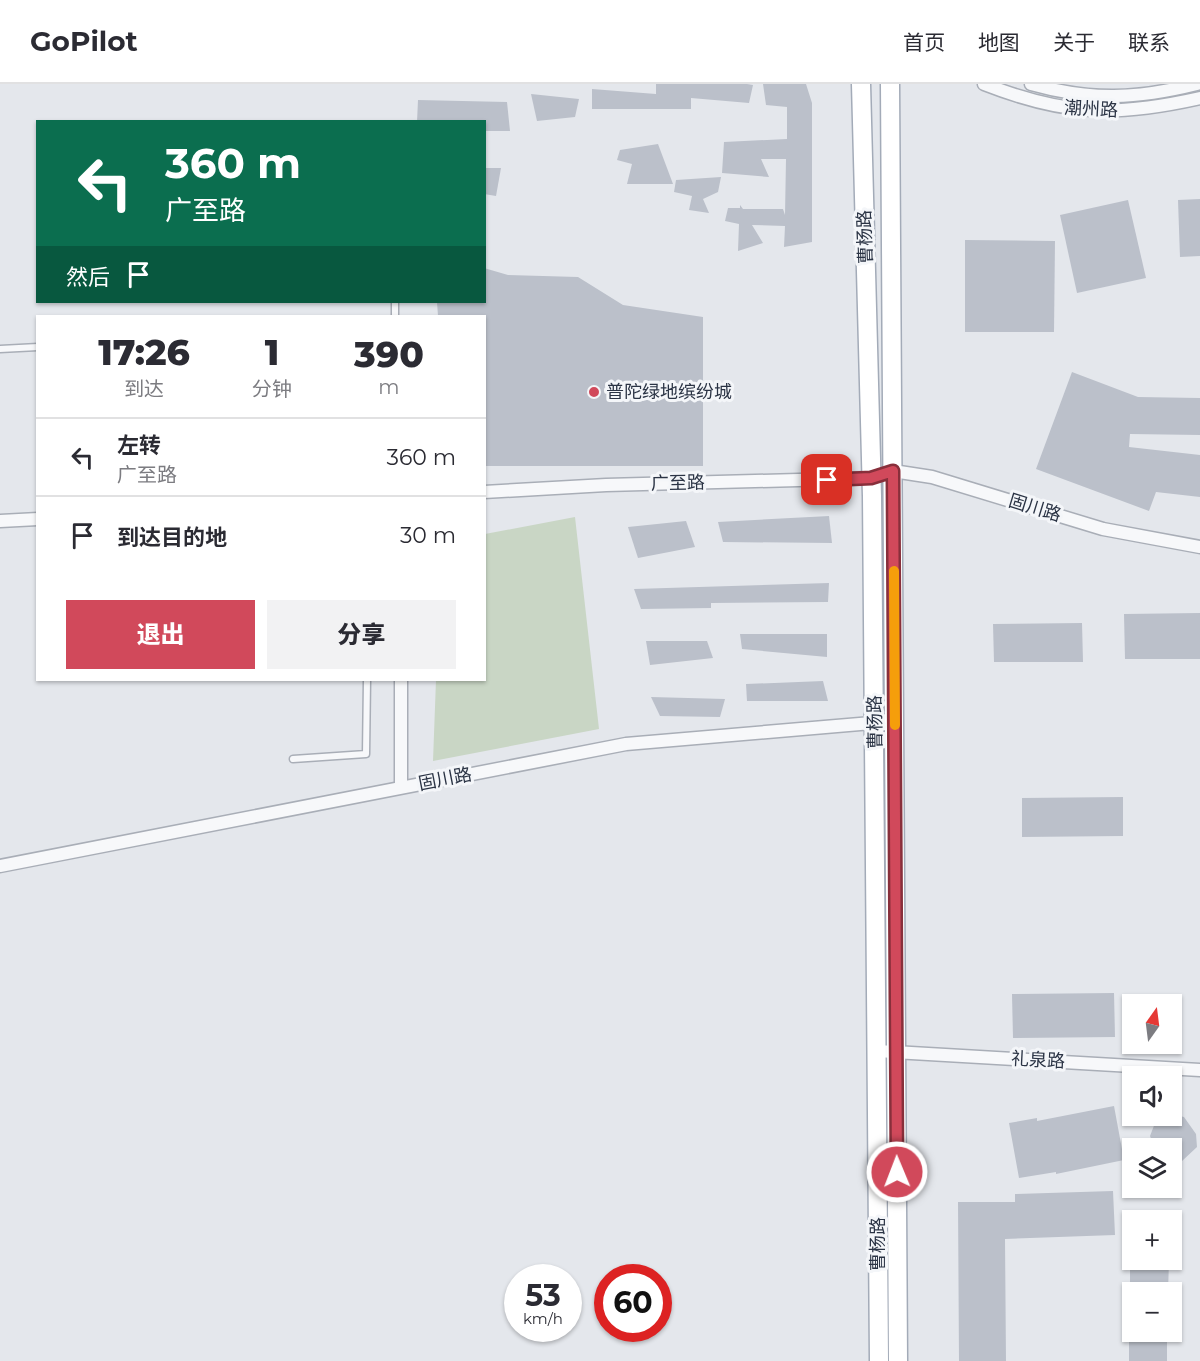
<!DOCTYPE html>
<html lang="zh">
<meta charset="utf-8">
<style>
:root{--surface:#fff;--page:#f2f2f3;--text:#2b2b33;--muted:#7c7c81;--line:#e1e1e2;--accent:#d1495b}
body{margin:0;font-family:Montserrat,"Noto Sans SC",sans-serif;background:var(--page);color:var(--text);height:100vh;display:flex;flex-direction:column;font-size:22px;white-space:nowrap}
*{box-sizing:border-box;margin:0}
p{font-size:20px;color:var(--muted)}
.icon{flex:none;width:33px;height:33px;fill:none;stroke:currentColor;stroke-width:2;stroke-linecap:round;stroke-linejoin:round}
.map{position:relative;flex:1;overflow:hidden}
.panel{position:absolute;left:36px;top:231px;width:450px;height:366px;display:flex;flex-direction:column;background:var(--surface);border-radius:0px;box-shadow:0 2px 4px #0004}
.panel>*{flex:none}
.banner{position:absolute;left:36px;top:36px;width:450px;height:183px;border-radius:0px;box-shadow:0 2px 4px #0004;background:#0b6e4f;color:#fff;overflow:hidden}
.needle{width:39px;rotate:14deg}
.buttons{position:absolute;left:1122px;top:910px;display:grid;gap:12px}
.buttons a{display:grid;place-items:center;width:60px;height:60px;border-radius:0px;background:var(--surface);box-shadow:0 2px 4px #0004;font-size:30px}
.speed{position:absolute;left:504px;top:1180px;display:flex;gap:12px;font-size:30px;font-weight:700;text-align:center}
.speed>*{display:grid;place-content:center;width:78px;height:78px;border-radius:50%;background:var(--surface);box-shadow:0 2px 4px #0004;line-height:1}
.speed small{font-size:15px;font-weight:400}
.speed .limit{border:9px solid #d22;background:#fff;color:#111}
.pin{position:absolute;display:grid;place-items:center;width:51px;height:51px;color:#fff;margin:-26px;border-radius:12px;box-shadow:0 3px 9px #0006}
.me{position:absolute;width:66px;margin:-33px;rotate:359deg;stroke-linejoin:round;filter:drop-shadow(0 0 4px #0008)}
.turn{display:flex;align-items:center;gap:21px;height:126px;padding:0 30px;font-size:27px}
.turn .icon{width:78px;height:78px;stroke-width:2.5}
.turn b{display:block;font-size:42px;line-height:51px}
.then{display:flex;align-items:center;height:57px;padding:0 30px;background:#0003;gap:12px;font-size:22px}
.eta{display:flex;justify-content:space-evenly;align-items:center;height:102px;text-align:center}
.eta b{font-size:36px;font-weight:800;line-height:42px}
.cta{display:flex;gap:12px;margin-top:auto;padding:12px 30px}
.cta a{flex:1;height:69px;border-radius:0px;background:var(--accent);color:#fff;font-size:24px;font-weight:800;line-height:69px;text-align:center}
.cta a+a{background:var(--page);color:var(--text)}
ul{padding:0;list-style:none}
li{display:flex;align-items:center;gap:18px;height:78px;padding:0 30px;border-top:2px solid var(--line)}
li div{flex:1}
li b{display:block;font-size:22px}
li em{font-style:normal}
header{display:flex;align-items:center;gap:36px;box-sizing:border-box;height:84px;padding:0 30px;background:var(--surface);border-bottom:2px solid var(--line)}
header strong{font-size:28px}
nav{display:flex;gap:33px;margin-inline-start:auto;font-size:21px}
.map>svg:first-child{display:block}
</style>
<header>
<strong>GoPilot</strong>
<nav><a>首页</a><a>地图</a><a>关于</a><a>联系</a></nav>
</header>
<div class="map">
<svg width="1200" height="1277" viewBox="0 0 1200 1277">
<rect width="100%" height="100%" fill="#e4e7ec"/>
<polygon fill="#c9d6c5" points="575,433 599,645 433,677 436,596 484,596 485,450"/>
<g fill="#bbc0ca">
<polygon points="656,0 747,0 753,1 749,19 691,14 691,25 592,25 592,5 656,10"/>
<polygon points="763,0 806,0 812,19 812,158 784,163 785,142 752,141 763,159 738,167 739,140 725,137 728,124 740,124 740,121 743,125 783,125 785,131 786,75 761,75 769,93 722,89 724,58 787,55 787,23 766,21"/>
<polygon points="531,10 579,15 575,33 537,37"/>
<polygon points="418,16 507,18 510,47 484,47 484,38 417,38"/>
<polygon points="658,60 673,100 627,100 632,80 617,76 620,66"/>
<polygon points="484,84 501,84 496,112 484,110"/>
<polygon points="721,93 718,108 703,115 709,129 689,126 692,112 674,108 676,96"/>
<polygon points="1200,115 1200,172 1180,173 1178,116"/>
<polygon points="1128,116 1146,194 1077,209 1060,131"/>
<polygon points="965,156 1055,157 1054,248 965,248"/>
<polygon points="484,184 508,191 578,193 623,221 703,233 703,382 484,382 484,232 438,232 437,218 484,218"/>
<polygon points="1072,288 1138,313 1200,314 1200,351 1130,350 1129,363 1200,371 1200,413 1156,408 1149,427 1036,385"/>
<polygon points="829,432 832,459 723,458 718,438"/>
<polygon points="686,437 695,463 638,474 628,443"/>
<polygon points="829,499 828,518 711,519 711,524 641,525 634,505"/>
<polygon points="1200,529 1200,575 1125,575 1124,530"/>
<polygon points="1082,539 1083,578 994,578 993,540"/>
<polygon points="740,550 827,550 827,573 742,565"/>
<polygon points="646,557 707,557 713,574 650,581"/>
<polygon points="823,597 828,617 747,617 746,600"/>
<polygon points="651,613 725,615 720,633 660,632"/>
<polygon points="1123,713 1123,752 1022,753 1022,714"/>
<polygon points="1114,909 1115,953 1013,954 1012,910"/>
<polygon points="1114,1022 1124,1076 1056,1090 1056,1088 1019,1094 1009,1039 1037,1034 1037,1037"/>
<polygon points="1172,1030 1184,1033 1196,1050 1197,1063 1182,1077 1172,1076 1172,1065 1155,1065 1150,1052 1155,1039"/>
<polygon points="1113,1107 1115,1151 1005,1155 1006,1277 959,1277 958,1118 1015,1118 1015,1110"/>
<polygon points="1130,1176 1169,1176 1168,1209 1130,1209"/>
<rect x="1129" y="1248" width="38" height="29"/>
</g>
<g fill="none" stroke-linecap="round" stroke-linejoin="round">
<g stroke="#a9aeb7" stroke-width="9">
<g id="lane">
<polyline points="395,218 395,232"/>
<polyline points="0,265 38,263"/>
<polyline points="293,675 366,670 367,596"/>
</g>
</g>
<g stroke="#a9aeb7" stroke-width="15">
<g id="street">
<path d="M984,0C1066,32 1115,33 1200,14"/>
<path d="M1031,0C1091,17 1137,15 1197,0"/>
<polyline points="484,408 606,401 871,394 893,387 932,393 1103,445 1200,463"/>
<polyline points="0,437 38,435"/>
<polyline points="401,596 401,703"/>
<polyline points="0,782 626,660 895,637"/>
<polyline points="877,967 1200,986"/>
</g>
</g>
<g stroke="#a3abb8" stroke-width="21">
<g id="primary">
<polyline points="861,0 872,412 879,1277"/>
<polyline points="890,0 898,1277"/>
</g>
</g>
<use href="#lane" stroke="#f7f8fa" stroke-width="6"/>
<use href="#street" stroke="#f7f8fa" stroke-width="12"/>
<use href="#primary" stroke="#fff" stroke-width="18"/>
</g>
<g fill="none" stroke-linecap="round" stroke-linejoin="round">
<g stroke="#882f3b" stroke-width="15">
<polyline id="route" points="827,396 871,394 893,387 897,1088"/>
</g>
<use href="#route" stroke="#d1495b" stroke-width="10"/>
<polyline stroke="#f59e0b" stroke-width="10" points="894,487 895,641"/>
</g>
<circle fill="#d1495b" stroke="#f4f6f9" stroke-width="2" cx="594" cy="308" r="6"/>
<g text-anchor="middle" stroke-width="6" stroke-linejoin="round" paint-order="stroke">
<g font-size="18" fill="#2b3445" stroke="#f4f6f9">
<text transform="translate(1091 25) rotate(3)" y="6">潮州路</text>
<text transform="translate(865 153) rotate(-92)" y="6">曹杨路</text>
<text transform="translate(678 399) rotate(-1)" y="6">广至路</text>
<text transform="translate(1035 424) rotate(17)" y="6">固川路</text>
<text transform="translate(875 638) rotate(-91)" y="6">曹杨路</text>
<text transform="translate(445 695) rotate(-11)" y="6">固川路</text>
<text transform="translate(1038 976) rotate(3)" y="6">礼泉路</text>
<text transform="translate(878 1160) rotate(-90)" y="6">曹杨路</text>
</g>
<g font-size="18" fill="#2b3445" stroke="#f4f6f9" text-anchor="start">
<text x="606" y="314">普陀绿地缤纷城</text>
</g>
</g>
</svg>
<div class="buttons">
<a><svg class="needle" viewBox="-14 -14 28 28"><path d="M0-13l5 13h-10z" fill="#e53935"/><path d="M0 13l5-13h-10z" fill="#7c7c81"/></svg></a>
<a><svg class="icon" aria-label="sound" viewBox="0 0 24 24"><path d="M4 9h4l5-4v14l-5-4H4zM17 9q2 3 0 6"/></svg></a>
<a><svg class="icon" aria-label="layers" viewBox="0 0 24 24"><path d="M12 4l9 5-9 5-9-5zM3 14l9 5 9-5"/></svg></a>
<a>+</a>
<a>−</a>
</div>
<div class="speed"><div>53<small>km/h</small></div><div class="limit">60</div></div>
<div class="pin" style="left:827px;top:396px;background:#d93025"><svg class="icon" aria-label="arrive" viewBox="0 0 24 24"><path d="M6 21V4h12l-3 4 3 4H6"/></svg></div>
<svg class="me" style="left:897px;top:1088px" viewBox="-20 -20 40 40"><circle r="17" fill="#d1495b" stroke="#fff" stroke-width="3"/><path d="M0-11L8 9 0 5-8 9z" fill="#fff"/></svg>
<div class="banner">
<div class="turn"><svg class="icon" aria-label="left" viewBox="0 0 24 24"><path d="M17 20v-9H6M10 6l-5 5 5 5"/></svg><div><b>360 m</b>广至路</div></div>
<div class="then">然后<svg class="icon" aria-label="arrive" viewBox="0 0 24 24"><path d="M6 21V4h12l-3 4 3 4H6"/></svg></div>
</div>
<section class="panel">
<div class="eta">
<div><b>17:26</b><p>到达</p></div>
<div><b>1</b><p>分钟</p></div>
<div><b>390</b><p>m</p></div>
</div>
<ul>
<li><svg class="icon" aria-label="left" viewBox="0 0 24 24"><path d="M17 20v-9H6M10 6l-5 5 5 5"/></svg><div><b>左转</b><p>广至路</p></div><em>360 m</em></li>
<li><svg class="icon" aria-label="arrive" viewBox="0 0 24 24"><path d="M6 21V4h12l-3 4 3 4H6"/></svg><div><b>到达目的地</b></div><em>30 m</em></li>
</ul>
<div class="cta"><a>退出</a><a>分享</a></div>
</section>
</div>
